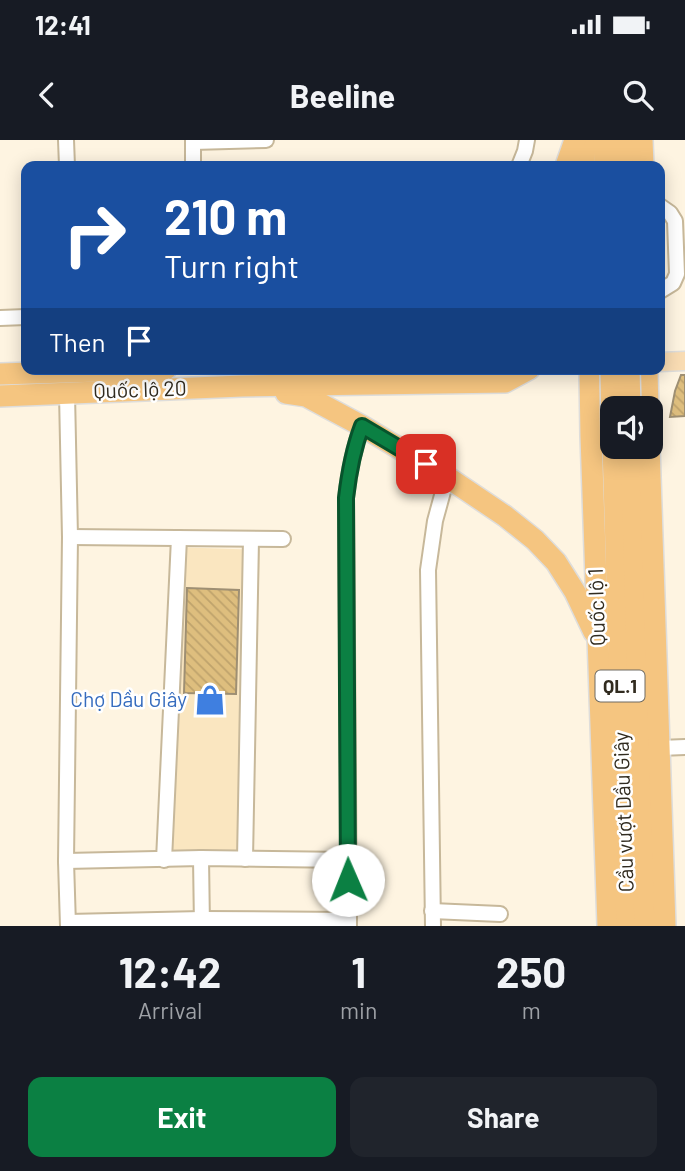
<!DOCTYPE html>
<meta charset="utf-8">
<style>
:root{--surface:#171b24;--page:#20242c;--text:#f1f3f6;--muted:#9ea1a6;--accent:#0b8043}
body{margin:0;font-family:Barlow,sans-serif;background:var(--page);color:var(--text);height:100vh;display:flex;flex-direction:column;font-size:26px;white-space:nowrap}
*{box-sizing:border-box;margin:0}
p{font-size:23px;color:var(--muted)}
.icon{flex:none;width:38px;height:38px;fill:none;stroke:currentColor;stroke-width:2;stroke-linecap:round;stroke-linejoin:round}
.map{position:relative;height:786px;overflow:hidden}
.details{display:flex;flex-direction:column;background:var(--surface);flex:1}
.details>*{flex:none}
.banner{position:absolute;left:21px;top:21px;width:644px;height:214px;border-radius:14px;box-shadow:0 4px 18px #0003;background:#1a4fa0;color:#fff;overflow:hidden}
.controls{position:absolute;left:600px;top:256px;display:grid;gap:14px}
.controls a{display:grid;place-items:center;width:63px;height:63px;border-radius:14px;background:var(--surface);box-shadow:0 4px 18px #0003;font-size:35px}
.pin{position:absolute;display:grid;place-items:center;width:60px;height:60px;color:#fff;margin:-30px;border-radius:14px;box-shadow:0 4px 10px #0006}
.me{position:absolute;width:77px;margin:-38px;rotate:359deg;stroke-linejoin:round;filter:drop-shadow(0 0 5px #0008)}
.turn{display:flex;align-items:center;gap:24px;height:147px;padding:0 28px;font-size:32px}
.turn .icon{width:91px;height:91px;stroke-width:2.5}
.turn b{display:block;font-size:49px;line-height:60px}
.then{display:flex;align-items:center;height:66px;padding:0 28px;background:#0003;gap:14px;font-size:26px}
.eta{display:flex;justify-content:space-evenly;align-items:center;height:119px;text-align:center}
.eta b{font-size:42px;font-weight:700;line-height:49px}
.button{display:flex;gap:14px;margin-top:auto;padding:14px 28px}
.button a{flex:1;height:80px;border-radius:14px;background:var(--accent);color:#fff;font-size:28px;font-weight:700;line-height:80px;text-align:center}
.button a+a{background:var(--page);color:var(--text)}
.status{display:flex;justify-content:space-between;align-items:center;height:49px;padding:0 35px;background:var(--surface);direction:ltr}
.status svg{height:19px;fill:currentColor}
header{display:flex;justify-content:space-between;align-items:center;height:91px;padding:0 28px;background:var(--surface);font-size:32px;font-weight:700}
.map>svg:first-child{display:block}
</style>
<div class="status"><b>12:41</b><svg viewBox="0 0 49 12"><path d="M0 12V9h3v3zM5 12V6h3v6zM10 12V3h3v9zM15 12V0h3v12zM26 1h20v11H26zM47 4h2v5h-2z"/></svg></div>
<header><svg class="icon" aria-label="back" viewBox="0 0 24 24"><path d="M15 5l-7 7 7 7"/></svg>Beeline<svg class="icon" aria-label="search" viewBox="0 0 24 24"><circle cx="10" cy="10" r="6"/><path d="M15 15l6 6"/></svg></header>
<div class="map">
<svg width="685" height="786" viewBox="0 0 685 786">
<defs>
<pattern id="building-back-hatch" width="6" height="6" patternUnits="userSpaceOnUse" patternTransform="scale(1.75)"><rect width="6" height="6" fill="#debe7e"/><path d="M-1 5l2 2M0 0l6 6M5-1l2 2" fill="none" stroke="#bfa36c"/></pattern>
</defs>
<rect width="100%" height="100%" fill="#fef4e1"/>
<polygon fill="#fae6c0" points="172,407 260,410 250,714 168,711"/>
<g fill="url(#building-back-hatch)" stroke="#9e8f73" stroke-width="2">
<polygon points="681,235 685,235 685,276 670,277 675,251"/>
<polygon points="187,448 239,450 236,554 184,553"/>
</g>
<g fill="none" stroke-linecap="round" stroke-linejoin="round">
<g stroke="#c7b89a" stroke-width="18">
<g id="minor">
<polyline points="66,0 67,26"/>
<polyline points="193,0 193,26"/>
<polyline points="193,2 266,0"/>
<polyline points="519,26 525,11 527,0"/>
<polyline points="660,66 670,73 675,81 677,134 673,143 660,151"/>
<polyline points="0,178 26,177"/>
<polyline points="67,254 70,397 66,721 68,786"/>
<polyline points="70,397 283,399"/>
<polyline points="660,608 685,607"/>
<polyline points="201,718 202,786"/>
<polyline points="245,719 251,399"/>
<polyline points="164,720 179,398"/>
<polyline points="66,721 201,718 348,720"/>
<polyline points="432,771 500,774"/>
<polyline points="68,782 202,779 349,780"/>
<path d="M349,786L346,358C349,333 353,310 362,286"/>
<polyline points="433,786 428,430 435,381 447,337"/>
</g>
</g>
<g stroke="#dedddb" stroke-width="21">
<polyline id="major" points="660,222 685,221"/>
</g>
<g stroke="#dedddb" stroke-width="24">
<g id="highway">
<polyline points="584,0 584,26"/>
<polyline points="604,0 605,26"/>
<polyline points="623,0 623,26"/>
<polyline points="642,0 643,26"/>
<polyline points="566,26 575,0"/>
<polyline points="647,231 648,268"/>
<polyline points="590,233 591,296 608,786"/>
<polyline points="0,234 166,229"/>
<polyline points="286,253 306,256 362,286 447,337 505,376 535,400 556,422 575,452 594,492"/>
<path d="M616,254C632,253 642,245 647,229"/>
<polyline points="0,256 242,246 505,242 529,229"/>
<polyline points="613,306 627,786"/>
<polyline points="631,306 645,786"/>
<polyline points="649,306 665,786"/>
</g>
</g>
<use href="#minor" stroke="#fff" stroke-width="14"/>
<use href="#major" stroke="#f9dcb3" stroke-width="18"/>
<use href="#highway" stroke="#f5c580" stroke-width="21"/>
<g stroke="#dedddb" stroke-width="24" stroke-linecap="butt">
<g id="highway-bridge">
<polyline points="611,229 612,296"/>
<polyline points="629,229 630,268"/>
</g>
</g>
<use href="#highway-bridge" stroke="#f5c580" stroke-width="21"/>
</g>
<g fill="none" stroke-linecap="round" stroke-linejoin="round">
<g stroke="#07532c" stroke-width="18">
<path id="route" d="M348,740L346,358C349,332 353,310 362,286L426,324"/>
</g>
<use href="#route" stroke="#0b8043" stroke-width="12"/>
</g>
<defs>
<g id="shop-bare" transform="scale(2.415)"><path d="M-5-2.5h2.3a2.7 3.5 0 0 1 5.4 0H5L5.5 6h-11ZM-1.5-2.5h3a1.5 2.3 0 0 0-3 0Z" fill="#3f7fe0" stroke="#fff" stroke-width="2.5" paint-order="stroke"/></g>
</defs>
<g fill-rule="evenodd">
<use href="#shop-bare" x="210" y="560"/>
</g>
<g text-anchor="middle" stroke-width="5" stroke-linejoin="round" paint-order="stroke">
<rect fill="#fff" stroke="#6f6b62" stroke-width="2" x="595.5" y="530.5" width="49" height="31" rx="5"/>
<g font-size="19" font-weight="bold" fill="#312b1f">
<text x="620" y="553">QL.1</text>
</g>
<g font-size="21" fill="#312b1f" stroke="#fff">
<text transform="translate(140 250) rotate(-2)" y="7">Quốc lộ 20</text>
<text transform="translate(597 467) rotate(-92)" y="7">Quốc lộ 1</text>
<text transform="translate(624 672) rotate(-92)" y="7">Cầu vượt Dầu Giây</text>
</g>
<g font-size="21" fill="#366cbe" stroke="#fff" text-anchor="end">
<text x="187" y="567">Chợ Dầu Giây</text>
</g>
</g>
</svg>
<div class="controls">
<a><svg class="icon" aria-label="sound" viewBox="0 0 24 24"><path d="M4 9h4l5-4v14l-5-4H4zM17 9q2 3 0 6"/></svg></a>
</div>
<div class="pin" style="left:426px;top:324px;background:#d93025"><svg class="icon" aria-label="arrive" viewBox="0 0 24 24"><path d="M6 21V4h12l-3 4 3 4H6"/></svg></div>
<svg class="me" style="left:348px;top:740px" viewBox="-20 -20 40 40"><circle r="19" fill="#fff"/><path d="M0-13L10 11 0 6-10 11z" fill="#0b8043"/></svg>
<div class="banner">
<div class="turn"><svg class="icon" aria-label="right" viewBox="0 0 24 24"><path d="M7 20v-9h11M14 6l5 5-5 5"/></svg><div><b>210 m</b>Turn right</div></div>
<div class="then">Then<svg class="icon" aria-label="arrive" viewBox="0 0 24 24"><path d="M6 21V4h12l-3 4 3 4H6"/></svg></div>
</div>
</div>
<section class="details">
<div class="eta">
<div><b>12:42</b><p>Arrival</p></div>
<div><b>1</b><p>min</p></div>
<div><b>250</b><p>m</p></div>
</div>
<div class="button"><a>Exit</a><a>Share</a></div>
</section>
